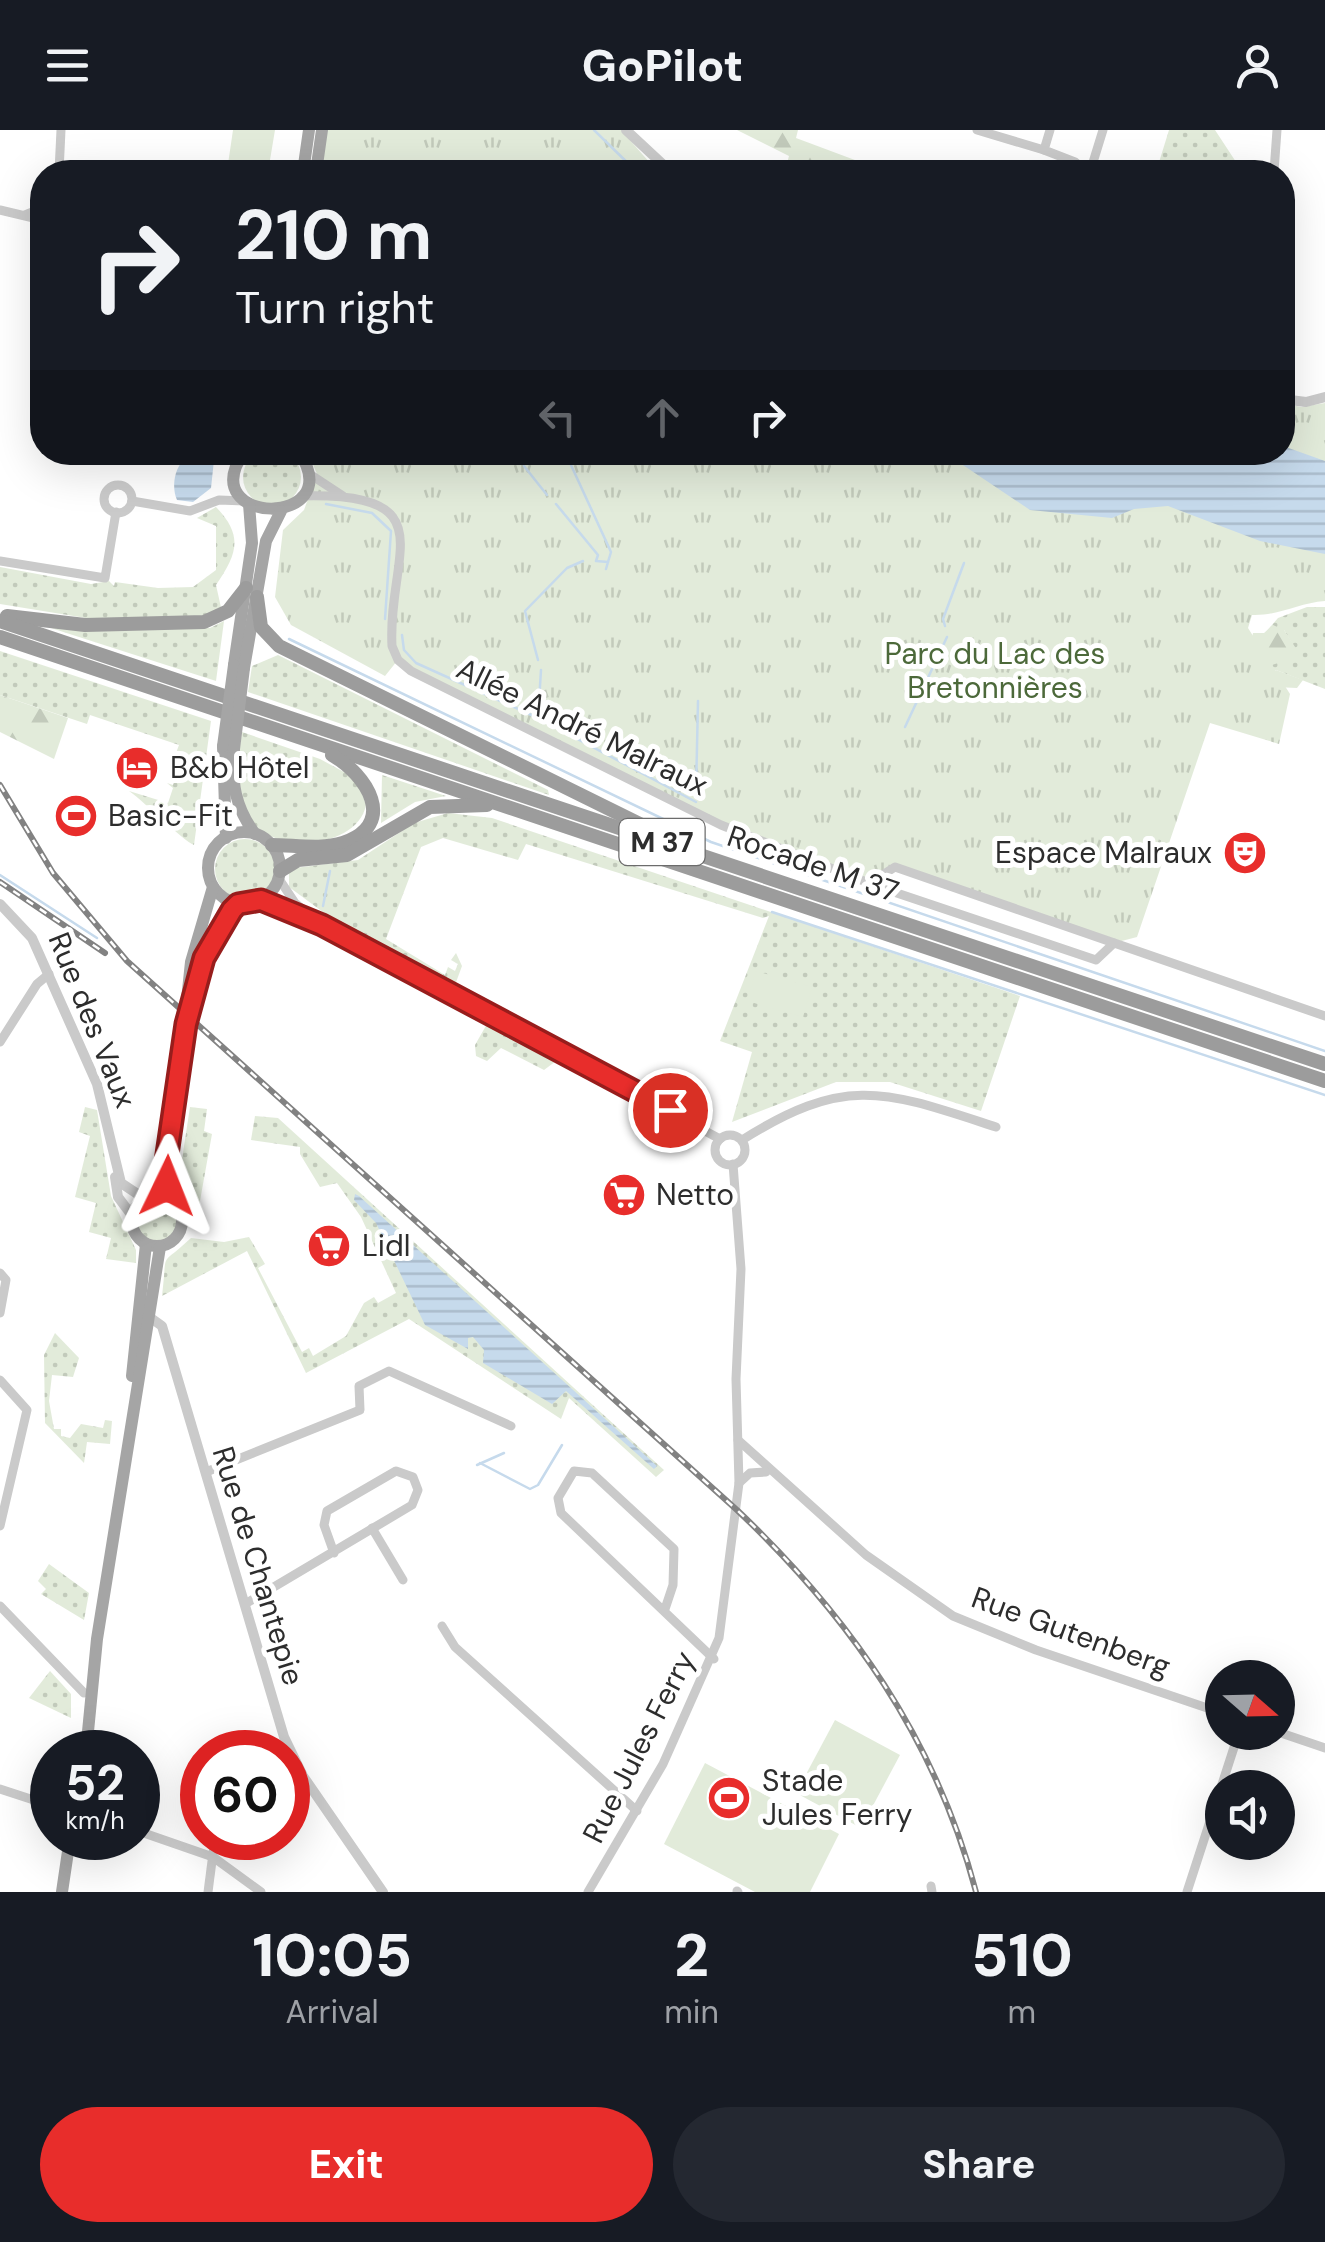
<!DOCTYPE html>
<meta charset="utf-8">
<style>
:root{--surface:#171b24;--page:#242831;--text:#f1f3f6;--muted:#9ea1a6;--accent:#e82d2b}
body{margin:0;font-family:"DM Sans",sans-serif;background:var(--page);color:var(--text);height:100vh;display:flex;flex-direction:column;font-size:38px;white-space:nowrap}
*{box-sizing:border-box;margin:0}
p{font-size:32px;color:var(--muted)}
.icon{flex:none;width:55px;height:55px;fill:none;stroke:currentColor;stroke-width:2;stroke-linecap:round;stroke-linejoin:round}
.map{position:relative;height:1762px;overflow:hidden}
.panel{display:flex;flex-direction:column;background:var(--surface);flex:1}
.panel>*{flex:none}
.hud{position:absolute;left:30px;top:30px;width:1265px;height:305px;border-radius:40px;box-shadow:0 10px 40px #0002;background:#171b24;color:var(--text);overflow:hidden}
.needle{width:65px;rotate:110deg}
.controls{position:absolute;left:1205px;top:1530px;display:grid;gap:20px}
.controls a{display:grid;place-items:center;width:90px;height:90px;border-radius:50%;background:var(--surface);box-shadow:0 10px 40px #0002;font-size:50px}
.speed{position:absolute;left:30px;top:1600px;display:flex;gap:20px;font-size:50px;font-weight:700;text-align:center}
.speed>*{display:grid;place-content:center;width:130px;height:130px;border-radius:50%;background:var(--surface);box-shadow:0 10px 40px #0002;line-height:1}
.speed small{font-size:25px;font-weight:400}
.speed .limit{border:15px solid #d22;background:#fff;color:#111}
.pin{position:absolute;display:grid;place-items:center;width:85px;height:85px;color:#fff;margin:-42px;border:5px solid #fff;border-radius:50%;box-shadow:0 2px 10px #0007}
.me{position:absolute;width:110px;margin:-55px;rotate:2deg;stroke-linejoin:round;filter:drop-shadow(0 0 8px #0008)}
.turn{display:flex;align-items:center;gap:35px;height:210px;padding:0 40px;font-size:45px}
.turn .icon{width:130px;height:130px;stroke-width:2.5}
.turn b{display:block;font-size:70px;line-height:85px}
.lanes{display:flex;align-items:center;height:95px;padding:0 40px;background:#0003;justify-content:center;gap:50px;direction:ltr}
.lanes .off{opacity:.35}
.eta{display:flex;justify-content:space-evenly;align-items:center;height:170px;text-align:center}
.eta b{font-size:60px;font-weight:800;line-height:70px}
.primary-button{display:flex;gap:20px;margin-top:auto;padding:20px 40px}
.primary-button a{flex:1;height:115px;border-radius:60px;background:var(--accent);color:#fff;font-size:40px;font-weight:800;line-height:115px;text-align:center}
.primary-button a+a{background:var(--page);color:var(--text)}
header{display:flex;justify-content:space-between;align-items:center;height:130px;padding:0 40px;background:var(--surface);font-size:45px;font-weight:800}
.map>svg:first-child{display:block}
</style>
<header><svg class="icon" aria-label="menu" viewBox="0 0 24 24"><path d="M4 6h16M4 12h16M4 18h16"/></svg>GoPilot<svg class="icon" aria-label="person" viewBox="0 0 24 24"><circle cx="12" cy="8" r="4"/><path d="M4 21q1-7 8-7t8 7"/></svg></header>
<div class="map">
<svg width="1325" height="1762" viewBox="0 0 1325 1762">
<defs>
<pattern id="grass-dots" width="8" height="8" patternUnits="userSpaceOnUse" patternTransform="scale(2.5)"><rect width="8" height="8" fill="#e2ebda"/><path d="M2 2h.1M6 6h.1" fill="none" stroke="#c2cabb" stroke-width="1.8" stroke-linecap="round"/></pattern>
<pattern id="forest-firs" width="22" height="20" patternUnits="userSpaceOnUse" patternTransform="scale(2.5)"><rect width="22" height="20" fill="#e2ebda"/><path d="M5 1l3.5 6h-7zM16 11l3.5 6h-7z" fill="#c2cabb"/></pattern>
<pattern id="park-tufts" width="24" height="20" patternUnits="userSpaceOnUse" patternTransform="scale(2.5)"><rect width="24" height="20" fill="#e2ebda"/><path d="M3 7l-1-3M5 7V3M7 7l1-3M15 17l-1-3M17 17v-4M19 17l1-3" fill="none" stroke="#c2cabb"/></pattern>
<pattern id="water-rules" width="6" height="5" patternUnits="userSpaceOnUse" patternTransform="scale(2.5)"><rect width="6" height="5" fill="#c6daec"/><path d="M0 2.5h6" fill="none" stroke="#aabbcb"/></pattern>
</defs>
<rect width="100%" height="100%" fill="#fff"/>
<g fill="url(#grass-dots)">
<polygon points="1169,0 1215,0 1238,35 1264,37 1263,42 1156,42"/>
<circle cx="272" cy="347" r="29"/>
<path d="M216,377C244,406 237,424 216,455L222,482L216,487L92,489L0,474V437L91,454L109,451L114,456L115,452L158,458L193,457L216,440V396L197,388Z"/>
<polygon points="1307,477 1325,477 1325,559 1276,540 1271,543 1269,537 1293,515 1284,500 1264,504 1278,488"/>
<polygon points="224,491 216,551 51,498 210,498"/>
<path d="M0,521L211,591L194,715C183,711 146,673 129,661L168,673L173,658L167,653L173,655L177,642L171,639L172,635L178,636L182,626L176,623L179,615L90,585L87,594L0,565Z"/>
<polygon points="278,525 548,660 549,665 248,562 252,536"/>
<path d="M242,602L320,629L357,649L366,675C357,721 266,725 245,685C232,659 238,629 242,602Z"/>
<polygon points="382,645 446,666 415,672 381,693"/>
<polygon points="448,683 492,688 1020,866 981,981 890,952 836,952 732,992 752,922 720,911 769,786 763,788 526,714 518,730 443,708 421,717 386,809 445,845 448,837 455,841 458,834 451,830 456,823 462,836 455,855 346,799 289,757 289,743 295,738 358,730 414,693"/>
<circle cx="245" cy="739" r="30"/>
<polygon points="487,894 556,931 544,940 501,918 487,931 476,926 475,915"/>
<polygon points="85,977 97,980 111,1066 136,1120 136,1133 106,1129 111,1108 89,1102 96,1073 75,1067 90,1006 79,1002"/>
<polygon points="190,977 207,979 204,1001 212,1004 198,1082 190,1080 177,1062"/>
<path d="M255,986L278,988L664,1340L656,1347L569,1268L561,1289L409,1189L306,1243L247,1121L162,1166C168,1117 158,1139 191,1108L224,1112L249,1107L265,1134L258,1138L302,1222L309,1218L313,1226L346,1206L364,1173L374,1167L378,1173L396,1163L361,1087L337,1053L320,1057L300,1024V1017L251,1010Z"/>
<circle cx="157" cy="1091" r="20"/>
<polygon points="55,1203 79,1228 73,1247 52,1245 49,1271 54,1299 61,1299 61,1306 70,1308 81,1294 103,1298 105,1290 112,1291 110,1314 87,1312 84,1333 45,1293 44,1225"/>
<polygon points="49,1434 89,1463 84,1490 41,1464 46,1459 38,1451"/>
<polygon points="50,1541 71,1564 71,1588 29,1568"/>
</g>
<g fill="url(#forest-firs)">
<polygon points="737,0 798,0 796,8 887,42 788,42 785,41 789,26"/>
<polygon points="1273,495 1284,500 1297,520 1290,529 1272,535 1272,543 1276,540 1303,550 1297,558 1274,557 1247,531 1253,503 1264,503"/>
<polygon points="0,565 68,588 54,629 0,602"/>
</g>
<g fill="url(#park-tufts)">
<polygon points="327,0 621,0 658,42 321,42"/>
<path d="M1283,273L1301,277L1325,273V471C1298,473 1279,486 1252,485L1248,498L1290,564L1279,614L1210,593L1137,807L1114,813L895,737L879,757L721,695L397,531L385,546L291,495L275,467L283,400L304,380L317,344L308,323L1282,322Z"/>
</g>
<g fill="#e2ebda">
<polygon points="233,0 275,0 268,42 227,41"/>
<polygon points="756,841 812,857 803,887 747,871"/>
<polygon points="835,1590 900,1625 861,1698 796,1663"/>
<polygon points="705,1633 839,1704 810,1762 755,1762 664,1714"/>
</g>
<g fill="url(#water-rules)">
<polygon points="1283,316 1325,331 1325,424 1260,411 1168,376 1134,379 1112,388 1030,380 945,323 1205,322 1218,328 1237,323 1282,322"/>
<path d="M201,323L214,330L211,358L193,372L177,370C169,352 178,322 201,323Z"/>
<polygon points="355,1064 359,1066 657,1336 654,1339 566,1261 552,1274 483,1233 484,1220 473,1207 468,1208 468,1219 425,1195 376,1093 354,1070"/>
</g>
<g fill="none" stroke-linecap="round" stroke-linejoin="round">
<g stroke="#c6daec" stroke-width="2.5">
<polyline points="594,0 637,42"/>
<polyline points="511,322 512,324"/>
<polyline points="565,322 611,422 608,432"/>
<polyline points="524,336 547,365"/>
<polyline points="326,374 372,383 391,401 385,489"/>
<polyline points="556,374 598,425 596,431 608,432 606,439"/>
<polyline points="945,496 943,489 964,433"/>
<polyline points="402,505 404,520 416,533 538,588"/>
<polyline points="289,509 711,712 1325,921"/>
<polyline points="538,530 525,481 567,438 583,431"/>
<polyline points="541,540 538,588 696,672"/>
<polyline points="905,597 947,507"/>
<polyline points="696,662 698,571"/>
<polyline points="0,745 97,808"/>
<polyline points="323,776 330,741"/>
<polyline points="772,782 1325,965"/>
<polyline points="480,1333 530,1359 538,1355 562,1315"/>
<polyline points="477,1335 504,1323"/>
</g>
<g stroke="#cacaca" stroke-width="9">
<polyline points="977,0 1044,20"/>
<polyline points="1050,0 1044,20 1075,32 1087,42"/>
<polyline points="59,42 61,0"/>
<polyline points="1090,42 1103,0"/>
<polyline points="1274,42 1277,0"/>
<polyline points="0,80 42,90"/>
<polyline points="25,85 42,78"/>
<polyline points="308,343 343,366"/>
<circle cx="118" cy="369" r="14"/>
<path d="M301,366C448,362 387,424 392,516L398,530L411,541L721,695L879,757L1096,830L1114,813"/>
<polyline points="132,371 190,381 219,370 245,371"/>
<polyline points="0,431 105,448 116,382"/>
<polyline points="279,749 295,773 322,795 720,1009"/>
<polyline points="879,757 884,744 895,737 1325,886"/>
<polyline points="261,771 306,788"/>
<polyline points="0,912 37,854 49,844"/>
<circle cx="730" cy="1020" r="15"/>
<path d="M742,1010C847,944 885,961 996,997"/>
<polyline points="0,1143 6,1150 0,1183"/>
<polyline points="0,1250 27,1280 0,1396"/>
<polyline points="738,1310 866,1425 953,1486 1036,1520 1222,1583"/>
<polyline points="206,1342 360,1280 359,1256 389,1241 511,1296"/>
<polyline points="739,1353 750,1343 766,1342"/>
<polyline points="372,1398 403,1450"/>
<polyline points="245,1474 412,1375 418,1360 413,1347 396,1341 327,1381 324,1395 334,1423"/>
<polyline points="0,1476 84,1563"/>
<polyline points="665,1479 673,1455 674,1419 592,1343 574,1341 558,1368 561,1383 714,1529"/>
<polyline points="442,1496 455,1517 637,1681"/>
<polyline points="1278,1602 1325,1618"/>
<polyline points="0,1659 52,1676"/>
<polyline points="45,1674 52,1690"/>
<polyline points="138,1701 213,1727 261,1762"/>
<polyline points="931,1756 932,1762"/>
<polyline points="737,1761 738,1762"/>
<polyline points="208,1762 215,1708"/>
<polyline points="588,1762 663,1634 719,1508 739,1353 736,1249 741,1139 733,1034"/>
<polyline points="1187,1762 1239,1602"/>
</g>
<g stroke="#cacaca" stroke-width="10">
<polyline points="626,0 671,42"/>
<polyline points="1282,269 1306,272 1325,267"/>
<polyline points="0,774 32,808 97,954 121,1053 145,1069"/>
<polyline points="115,1047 118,1067 133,1087"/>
<polyline points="148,1186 162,1196 284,1607 303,1646 383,1762"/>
</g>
<g stroke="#a5a5a5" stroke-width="12">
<polyline points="303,42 309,0"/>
<polyline points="316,42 322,0"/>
<path d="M244,322C192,397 350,398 299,322"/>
<polyline points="234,535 252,413 249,374"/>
<polyline points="244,538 266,411 281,381"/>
<polyline points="223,616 226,708"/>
<path d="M234,619C231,652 235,677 255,704"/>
<circle cx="244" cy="738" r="36"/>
<polyline points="187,870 191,832 213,757"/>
<circle cx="157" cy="1091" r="25"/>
<path d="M154,1067C188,980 165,841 238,774"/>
<polyline points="132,1246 146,1114"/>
<polyline points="86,1622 97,1509 160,1117"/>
<polyline points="62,1762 70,1708"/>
</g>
<g stroke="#9c9c9c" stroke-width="14">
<polyline points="257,467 261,497 279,516 658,703"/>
<polyline points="7,486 85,495 204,492 228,481 246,458"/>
<polyline points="0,491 1325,934"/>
<polyline points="0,507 1325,951"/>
<path d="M272,715C294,715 322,720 343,713C399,694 366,644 332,625"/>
<polyline points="280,741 298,730 347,725 430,677 487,675"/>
</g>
<g stroke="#828282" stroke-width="6">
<g id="rail">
<path d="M0,655L53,743L127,831L737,1380C850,1487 936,1610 976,1762"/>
<polyline points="0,752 105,823"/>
</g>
</g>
<use href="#rail" stroke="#fff" stroke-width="2.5" stroke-dasharray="8" stroke-linecap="butt"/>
<g stroke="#a5a5a5" stroke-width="12">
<polyline points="223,616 234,535"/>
<polyline points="234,619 244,538"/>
</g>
</g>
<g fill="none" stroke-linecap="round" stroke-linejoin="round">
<g stroke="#971d1c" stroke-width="25">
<polyline id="route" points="167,1056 165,1038 186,894 204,828 232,780 238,774 261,770 322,795 670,980"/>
</g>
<use href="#route" stroke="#e82d2b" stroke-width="18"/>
</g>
<defs>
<g id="hotel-disc" transform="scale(2.25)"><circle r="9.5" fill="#e82d2b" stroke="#fff"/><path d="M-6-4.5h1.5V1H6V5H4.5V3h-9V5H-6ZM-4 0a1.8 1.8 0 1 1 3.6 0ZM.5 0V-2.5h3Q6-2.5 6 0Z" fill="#fff"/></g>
<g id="stadium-disc" transform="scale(2.25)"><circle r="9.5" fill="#e82d2b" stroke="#fff"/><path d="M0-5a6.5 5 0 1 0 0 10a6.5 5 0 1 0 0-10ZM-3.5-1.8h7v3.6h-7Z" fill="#fff"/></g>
<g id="theatre-disc" transform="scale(2.25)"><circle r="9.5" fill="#e82d2b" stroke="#fff"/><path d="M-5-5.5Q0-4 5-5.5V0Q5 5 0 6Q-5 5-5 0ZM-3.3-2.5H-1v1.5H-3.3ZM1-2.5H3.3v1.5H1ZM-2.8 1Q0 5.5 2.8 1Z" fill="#fff"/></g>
<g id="supermarket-disc" transform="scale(2.25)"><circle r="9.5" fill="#e82d2b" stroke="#fff"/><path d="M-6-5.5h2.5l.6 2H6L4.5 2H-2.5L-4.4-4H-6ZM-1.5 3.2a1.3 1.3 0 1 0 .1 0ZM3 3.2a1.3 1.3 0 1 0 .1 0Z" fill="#fff"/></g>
</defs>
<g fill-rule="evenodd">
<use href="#hotel-disc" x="137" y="638"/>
<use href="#stadium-disc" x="76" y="686"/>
<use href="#theatre-disc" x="1245" y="723"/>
<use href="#supermarket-disc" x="624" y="1065"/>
<use href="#supermarket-disc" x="329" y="1116"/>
<use href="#stadium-disc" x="729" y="1668"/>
</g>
<g text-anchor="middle" stroke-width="10" stroke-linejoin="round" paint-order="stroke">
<rect fill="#fff" stroke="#6c6c6c" stroke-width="2.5" x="619.5" y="689" width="85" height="46" rx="8"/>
<g font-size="28" font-weight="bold" fill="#2d2d2d">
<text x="662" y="722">M 37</text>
</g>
<g font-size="30" fill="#4c693a" stroke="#fff">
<text x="995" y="534">Parc du Lac des<tspan x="995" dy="34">Bretonnières</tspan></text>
</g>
<g font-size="30" fill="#2d2d2d" stroke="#fff">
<text transform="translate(582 597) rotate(26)" y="10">Allée André Malraux</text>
<text transform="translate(813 734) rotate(19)" y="10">Rocade M 37</text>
<text transform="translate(92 890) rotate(68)" y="10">Rue des Vaux</text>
<text transform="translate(258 1436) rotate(73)" y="10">Rue de Chantepie</text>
<text transform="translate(1071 1502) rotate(20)" y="10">Rue Gutenberg</text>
<text transform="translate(639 1617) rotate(-63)" y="10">Rue Jules Ferry</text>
</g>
<g font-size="30" fill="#2d2d2d" stroke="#fff" text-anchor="start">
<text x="170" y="648">B&amp;b Hôtel</text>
<text x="108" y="696">Basic-Fit</text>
<text x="1212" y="733" text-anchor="end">Espace Malraux</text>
<text x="656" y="1075">Netto</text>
<text x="362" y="1126">Lidl</text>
<text x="762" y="1661">Stade<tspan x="762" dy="34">Jules Ferry</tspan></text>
</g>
</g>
</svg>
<div class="controls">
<a><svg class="needle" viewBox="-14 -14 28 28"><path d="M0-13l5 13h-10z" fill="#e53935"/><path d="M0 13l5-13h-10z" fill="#9ea1a6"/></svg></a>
<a><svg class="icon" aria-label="sound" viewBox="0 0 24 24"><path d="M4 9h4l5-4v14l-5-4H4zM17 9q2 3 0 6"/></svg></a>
</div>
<div class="speed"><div>52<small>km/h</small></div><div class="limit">60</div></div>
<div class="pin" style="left:670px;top:980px;background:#d93025"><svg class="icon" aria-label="arrive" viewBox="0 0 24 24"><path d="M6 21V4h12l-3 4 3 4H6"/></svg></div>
<svg class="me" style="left:167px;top:1056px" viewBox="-20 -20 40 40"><path d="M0-17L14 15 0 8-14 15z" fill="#e82d2b" stroke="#fff" stroke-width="4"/></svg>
<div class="hud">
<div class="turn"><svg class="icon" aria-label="right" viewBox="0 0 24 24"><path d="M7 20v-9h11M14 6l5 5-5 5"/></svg><div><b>210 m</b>Turn right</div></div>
<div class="lanes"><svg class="icon off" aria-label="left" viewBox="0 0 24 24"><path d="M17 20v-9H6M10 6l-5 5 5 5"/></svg><svg class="icon off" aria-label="ahead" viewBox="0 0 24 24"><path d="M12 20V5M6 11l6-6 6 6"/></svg><svg class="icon" aria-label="right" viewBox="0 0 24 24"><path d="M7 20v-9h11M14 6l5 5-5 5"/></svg></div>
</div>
</div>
<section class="panel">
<div class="eta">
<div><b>10:05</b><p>Arrival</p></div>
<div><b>2</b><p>min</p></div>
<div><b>510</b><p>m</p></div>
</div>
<div class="primary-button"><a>Exit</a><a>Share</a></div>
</section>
